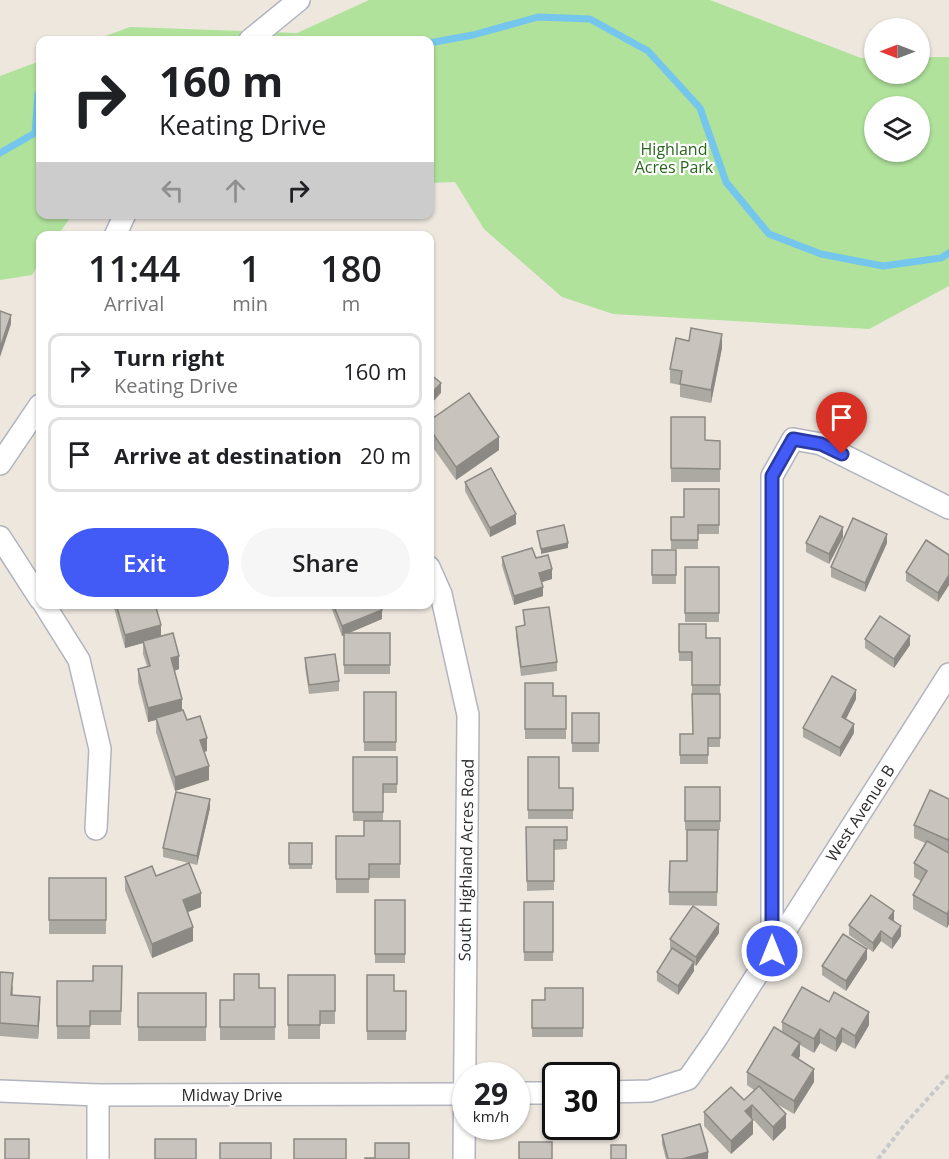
<!DOCTYPE html>
<style>
:root{--surface:#fff;--page:#f6f6f6;--text:#202124;--muted:#757577;--line:#e0e0e0;--accent:#425af6}
body{margin:0;font-family:"Open Sans",sans-serif;background:var(--page);color:var(--text);height:100vh;display:flex;flex-direction:column;font-size:22px;white-space:nowrap}
*{box-sizing:border-box;margin:0}
p{font-size:20px;color:var(--muted)}
.icon{flex:none;width:33px;height:33px;fill:none;stroke:currentColor;stroke-width:2;stroke-linecap:round;stroke-linejoin:round}
.map{position:relative;flex:1;overflow:hidden}
.side{position:absolute;left:36px;top:231px;width:398px;height:378px;display:flex;flex-direction:column;background:var(--surface);border-radius:12px;box-shadow:0 2px 4px #0004}
.side>*{flex:none}
.hud{position:absolute;left:36px;top:36px;width:398px;height:183px;border-radius:12px;box-shadow:0 2px 4px #0004;background:#fff;color:var(--text);overflow:hidden}
.needle{width:39px;rotate:270deg}
.controls{position:absolute;left:864px;top:18px;display:grid;gap:12px}
.controls a{display:grid;place-items:center;width:66px;height:66px;border-radius:50%;background:var(--surface);box-shadow:0 2px 4px #0004;font-size:30px}
.speed{position:absolute;left:452px;top:1062px;display:flex;gap:12px;font-size:30px;font-weight:700;text-align:center}
.speed>*{display:grid;place-content:center;width:78px;height:78px;border-radius:50%;background:var(--surface);box-shadow:0 2px 4px #0004;line-height:1}
.speed small{font-size:15px;font-weight:400}
.speed .limit{border:3px solid #111;border-radius:9px;background:#fff;color:#111}
.pin{position:absolute;display:grid;place-items:center;width:51px;height:51px;color:#fff;margin:-62px -26px;border-radius:50% 50% 50% 0;rotate:-45deg;box-shadow:0 0 6px #0007}
.pin .icon{rotate:45deg}
.me{position:absolute;width:66px;margin:-33px;rotate:0deg;stroke-linejoin:round;filter:drop-shadow(0 0 4px #0008)}
.turn{display:flex;align-items:center;gap:21px;height:126px;padding:0 24px;font-size:27px}
.turn .icon{width:78px;height:78px;stroke-width:2.5}
.turn b{display:block;font-size:42px;line-height:51px}
.lanes{display:flex;align-items:center;height:57px;padding:0 24px;background:#0003;justify-content:center;gap:30px;direction:ltr}
.lanes .off{opacity:.35}
.eta{display:flex;justify-content:space-evenly;align-items:center;height:102px;text-align:center}
.eta b{font-size:36px;font-weight:600;line-height:42px}
.cta{display:flex;gap:12px;margin-top:auto;padding:12px 24px}
.cta a{flex:1;height:69px;border-radius:36px;background:var(--accent);color:#fff;font-size:24px;font-weight:600;line-height:69px;text-align:center}
.cta a+a{background:var(--page);color:var(--text)}
ul{padding:0;list-style:none}
li{display:flex;align-items:center;gap:18px;height:75px;margin:0 12px 9px;padding:0 12px;border:3px solid var(--line);border-radius:12px}
li div{flex:1}
li b{display:block;font-size:22px}
li em{font-style:normal}
.map>svg:first-child{display:block}
</style>
<div class="map">
<svg width="949" height="1159" viewBox="0 0 949 1159">
<rect width="100%" height="100%" fill="#ede7de"/>
<g fill="#b0e29c" fill-rule="evenodd">
<path d="M369,0H710L861,58H874V74H920V57H949V286L869,329L613,314L562,297L484,229L455,182L429,183V40H94L130,27L297,33ZM874,106H920V152H874Z"/>
<polygon points="40,61 40,214 72,215 58,235 40,236 40,262 32,275 0,280 0,76"/>
</g>
<g fill="none" stroke-linecap="round" stroke-linejoin="round">
<g stroke="#74c6ec" stroke-width="7">
<polyline points="429,43 473,35 538,17 590,19 648,51 700,108 726,182 769,234 821,254 883,266 941,258 949,253"/>
<polyline points="0,153 35,133 38,94 40,91"/>
</g>
<g stroke="#b1b4bf" stroke-width="24">
<g id="street">
<polyline points="250,40 299,0"/>
<polyline points="115,236 125,214"/>
<polyline points="0,464 40,405"/>
<polyline points="0,537 40,599"/>
<polyline points="429,567 441,594 468,715 464,1159"/>
<polyline points="44,604 79,660 100,749 96,829"/>
<polyline points="772,951 772,476 793,439 821,444 949,508"/>
<polyline points="0,1091 98,1095 465,1094"/>
<polyline points="606,1092 650,1091 688,1079 716,1039 949,674"/>
<polyline points="516,1093 555,1093"/>
<polyline points="98,1159 98,1095"/>
</g>
</g>
<polyline stroke="#c8c8c8" stroke-width="4" stroke-dasharray="4.5 3" stroke-linecap="butt" points="878,1159 905,1124 949,1075"/>
<use href="#street" stroke="#fff" stroke-width="21"/>
</g>
<g fill="#aca9a3">
<polygon points="722,348 711,403 680,397 680,385 670,383 670,369"/>
<polygon points="671,417 705,440 720,441 720,482 671,482"/>
<polygon points="429,421 499,450 456,480 429,442"/>
<polygon points="465,482 516,524 490,537 465,491"/>
<polygon points="719,489 719,534 698,534 698,549 671,549 671,517 684,517"/>
<polygon points="843,537 829,564 806,552 806,543"/>
<polygon points="887,543 865,592 831,577 831,567"/>
<rect x="652" y="550" width="24" height="34"/>
<polygon points="949,555 949,585 938,602 906,581 906,572"/>
<polygon points="502,557 536,558 552,579 541,582 543,596 514,605 502,566"/>
<rect x="685" y="567" width="34" height="55"/>
<polygon points="113,604 155,604 161,636 179,669 174,671 182,710 187,720 207,751 204,752 209,780 175,791 156,732 156,720 148,722 138,682 138,669 147,666 143,654 143,643 125,648"/>
<polygon points="330,604 380,604 382,619 349,633 390,633 390,674 344,674 344,635 342,636"/>
<polygon points="523,610 557,662 557,671 521,676 516,636 516,627 524,625"/>
<polygon points="679,624 706,638 720,638 720,694 692,694 692,661 679,661"/>
<polygon points="865,639 910,645 894,668 865,648"/>
<polygon points="305,658 339,681 339,691 309,694 305,667"/>
<polygon points="525,683 553,696 566,696 566,739 525,739"/>
<rect x="364" y="692" width="32" height="59"/>
<polygon points="720,694 720,747 708,747 708,764 680,764 680,734 692,734"/>
<polygon points="856,699 845,720 854,733 840,757 803,737 803,728"/>
<rect x="572" y="713" width="27" height="39"/>
<polygon points="353,757 397,757 397,793 383,793 383,821 400,821 400,878 369,878 369,893 336,893 336,836 364,836 364,821 353,821"/>
<polygon points="528,757 559,788 573,788 573,819 528,819"/>
<polygon points="685,787 720,787 720,830 703,830 718,830 717,906 669,905 669,892 687,861 687,830 685,830"/>
<polygon points="949,799 949,851 948,853 949,853 949,924 947,928 913,909 913,895 921,881 914,877 914,863 925,843 914,838 914,825"/>
<polygon points="210,808 197,865 189,863 201,907 188,912 193,941 152,958 125,890 125,877 156,876 189,863 163,857 163,848"/>
<polygon points="526,827 567,827 567,849 554,850 554,890 527,891"/>
<rect x="289" y="843" width="23" height="26"/>
<rect x="49" y="878" width="57" height="56"/>
<rect x="375" y="900" width="30" height="63"/>
<rect x="524" y="902" width="29" height="59"/>
<polygon points="894,920 901,936 892,949 881,941 873,952 849,935 849,925"/>
<polygon points="719,933 696,966 694,965 694,971 678,995 657,981 657,972 671,949 670,948 670,939"/>
<polygon points="867,959 846,991 822,975 822,966"/>
<polygon points="122,966 121,1025 90,1025 90,1039 57,1039 57,981 93,981"/>
<polygon points="0,972 13,987 13,995 40,1011 38,1039 0,1036"/>
<polygon points="288,975 335,975 335,1024 320,1024 320,1039 288,1039"/>
<polygon points="367,975 394,991 406,991 406,1040 367,1040"/>
<polygon points="259,988 275,988 275,1040 220,1040 220,1000 234,1000"/>
<polygon points="583,988 583,1037 532,1037 532,1000 545,1000"/>
<rect x="138" y="993" width="68" height="48"/>
<polygon points="782,1022 869,1025 855,1049 842,1042 836,1052 820,1043 814,1053 800,1045 800,1056 798,1059 814,1082 794,1114 775,1103 786,1128 773,1141 752,1118 753,1134 731,1154 704,1126 704,1112 744,1100 754,1090 747,1085 747,1072 782,1032"/>
<polygon points="662,1135 708,1159 666,1159 662,1144"/>
</g>
<g fill="#8c8984">
<polygon points="11,315 11,324 0,357 0,348"/>
<polygon points="722,334 722,348 711,403 711,390"/>
<polygon points="441,383 441,393 429,406 429,396"/>
<polygon points="499,437 499,450 456,480 456,467"/>
<polygon points="516,514 516,524 490,537 490,528"/>
<polygon points="843,527 843,537 829,564 829,554"/>
<polygon points="887,534 887,543 865,592 865,583"/>
<polygon points="568,543 568,548 541,554 541,549"/>
<polygon points="552,569 552,579 539,583 539,573"/>
<polygon points="949,575 949,585 938,602 938,593"/>
<polygon points="543,587 543,596 514,605 514,596"/>
<polygon points="382,610 382,619 342,636 342,626"/>
<polygon points="161,625 161,639 143,641 143,643 125,648 125,635"/>
<polygon points="910,636 910,645 894,668 894,659"/>
<polygon points="179,656 179,669 171,672 171,658"/>
<polygon points="856,690 856,699 842,727 842,717"/>
<polygon points="182,699 182,713 148,722 148,708"/>
<polygon points="854,724 854,733 840,757 840,748"/>
<polygon points="207,738 207,751 200,753 200,740"/>
<polygon points="209,766 209,780 175,791 175,777"/>
<polygon points="210,799 210,808 197,865 197,856"/>
<polygon points="949,837 949,851 948,853 948,840"/>
<polygon points="201,893 201,907 183,914 183,900"/>
<polygon points="949,910 949,924 947,928 947,914"/>
<polygon points="894,911 894,920 889,927 889,918"/>
<polygon points="719,924 719,933 696,966 696,957"/>
<polygon points="901,926 901,936 892,949 892,939"/>
<polygon points="193,927 193,941 152,958 152,944"/>
<polygon points="881,931 881,941 873,952 873,943"/>
<polygon points="867,949 867,959 846,991 846,981"/>
<polygon points="694,962 694,971 678,995 678,986"/>
<polygon points="40,997 40,1011 38,1039 38,1026"/>
<polygon points="869,1012 869,1025 855,1049 855,1036"/>
<polygon points="842,1028 842,1042 836,1052 836,1039"/>
<polygon points="820,1029 820,1043 814,1053 814,1039"/>
<polygon points="800,1043 800,1056 792,1069 792,1055"/>
<polygon points="814,1069 814,1082 794,1114 794,1101"/>
<polygon points="752,1105 752,1118 745,1111"/>
<polygon points="786,1114 786,1128 773,1141 773,1127"/>
<polygon points="753,1120 753,1134 731,1154 731,1141"/>
<polygon points="708,1152 708,1159 682,1159"/>
</g>
<g fill="#c8c4bd" stroke="#8c8984" stroke-width="1.5">
<polygon points="0,311 11,315 0,348"/>
<polygon points="691,328 722,334 711,390 680,384 682,371 670,369 676,338 689,341"/>
<polygon points="429,373 441,383 429,396"/>
<polygon points="469,393 499,437 456,467 429,428 429,421"/>
<polygon points="671,417 705,417 705,440 720,441 720,469 671,468"/>
<polygon points="491,468 516,514 490,528 465,482"/>
<polygon points="684,489 719,489 719,525 698,525 698,540 671,540 671,517 684,517"/>
<polygon points="820,516 843,527 829,554 806,543"/>
<polygon points="853,518 887,534 865,583 831,567"/>
<polygon points="564,525 568,543 541,549 537,531"/>
<polygon points="926,540 949,555 949,575 938,593 906,572"/>
<polygon points="532,548 536,558 548,555 552,569 539,573 543,587 514,596 502,557"/>
<rect x="652" y="550" width="24" height="25"/>
<rect x="685" y="567" width="34" height="46"/>
<polygon points="116,604 155,604 161,625 125,635"/>
<polygon points="333,604 380,604 382,610 342,626"/>
<polygon points="549,607 557,662 521,667 516,627 525,625 523,610"/>
<polygon points="880,616 910,636 894,659 865,639"/>
<polygon points="679,624 706,624 706,638 720,638 720,685 692,685 692,652 679,652"/>
<polygon points="173,633 179,656 171,658 182,699 148,708 138,669 150,666 143,641"/>
<rect x="344" y="633" width="46" height="32"/>
<polygon points="335,654 339,681 309,685 305,658"/>
<polygon points="832,676 856,690 842,717 854,724 840,748 803,728"/>
<polygon points="525,683 553,683 553,696 566,696 566,729 525,729"/>
<rect x="364" y="692" width="32" height="50"/>
<polygon points="692,694 720,694 720,738 708,738 708,755 680,755 680,734 693,734"/>
<polygon points="183,710 187,720 200,716 207,738 200,740 209,766 175,777 156,718"/>
<rect x="572" y="713" width="27" height="30"/>
<polygon points="353,757 397,757 397,784 383,784 383,812 353,812"/>
<polygon points="528,757 559,757 559,788 573,788 573,810 528,810"/>
<rect x="685" y="787" width="35" height="34"/>
<polygon points="930,790 949,799 949,837 948,840 914,825"/>
<polygon points="176,792 210,799 197,856 163,848"/>
<polygon points="364,821 400,821 400,864 369,864 369,879 336,879 336,836 364,836"/>
<polygon points="526,827 567,827 567,840 554,840 554,881 527,881"/>
<polygon points="687,830 718,830 717,892 669,892 670,861 687,861"/>
<polygon points="927,841 949,853 949,910 947,914 913,895 927,871 914,863"/>
<rect x="289" y="843" width="23" height="21"/>
<polygon points="189,863 201,893 183,900 193,927 152,944 125,877 152,866 156,876"/>
<rect x="49" y="878" width="57" height="42"/>
<polygon points="871,895 894,911 889,918 901,926 892,939 881,931 873,943 849,925"/>
<rect x="375" y="900" width="30" height="54"/>
<rect x="524" y="902" width="29" height="50"/>
<polygon points="693,906 719,924 696,957 670,939"/>
<polygon points="843,934 867,949 846,981 822,966"/>
<polygon points="672,948 694,962 678,986 657,972"/>
<polygon points="93,966 122,966 121,1011 90,1011 90,1026 57,1026 57,981 93,981"/>
<polygon points="0,972 13,973 11,995 40,997 38,1026 0,1023"/>
<polygon points="234,974 259,974 259,988 275,988 275,1027 220,1027 220,1000 234,1000"/>
<polygon points="288,975 335,975 335,1011 320,1011 320,1025 288,1025"/>
<polygon points="367,975 394,975 394,991 406,991 406,1031 367,1031"/>
<polygon points="802,987 829,1002 834,992 869,1012 855,1036 842,1028 836,1039 820,1029 814,1039 782,1022"/>
<polygon points="545,988 583,988 583,1028 532,1028 532,1000 545,1000"/>
<rect x="138" y="993" width="68" height="34"/>
<polygon points="774,1027 800,1043 792,1055 814,1069 794,1101 747,1072"/>
<polygon points="759,1086 786,1114 773,1127 752,1105 745,1111 753,1120 731,1141 704,1112 731,1087 744,1100"/>
<polygon points="700,1124 708,1152 682,1159 668,1159 662,1135"/>
<rect x="5" y="1139" width="24" height="20"/>
<rect x="155" y="1139" width="41" height="20"/>
<rect x="294" y="1139" width="52" height="20"/>
<rect x="519" y="1142" width="33" height="17"/>
<rect x="220" y="1143" width="51" height="16"/>
<polygon points="375,1143 409,1143 409,1159 365,1159 365,1158 375,1158"/>
<rect x="611" y="1145" width="15" height="14"/>
</g>
<g fill="none" stroke-linecap="round" stroke-linejoin="round">
<g stroke="#2b3aa0" stroke-width="15">
<polyline id="route" points="772,951 772,476 793,439 821,444 842,454"/>
</g>
<use href="#route" stroke="#425af6" stroke-width="10"/>
</g>
<g text-anchor="middle" stroke-width="4.5" stroke-linejoin="round" paint-order="stroke">
<g font-size="16" fill="#28681c" stroke="#fff">
<text x="674" y="155">Highland<tspan x="674" dy="18">Acres Park</tspan></text>
</g>
<g font-size="16" fill="#2b2b2b" stroke="#fff">
<text transform="translate(860 813) rotate(-57)" y="6">West Avenue B</text>
<text transform="translate(466 860) rotate(-89)" y="6">South Highland Acres Road</text>
<text x="232" y="1101">Midway Drive</text>
</g>
</g>
</svg>
<div class="controls">
<a><svg class="needle" viewBox="-14 -14 28 28"><path d="M0-13l5 13h-10z" fill="#e53935"/><path d="M0 13l5-13h-10z" fill="#757577"/></svg></a>
<a><svg class="icon" aria-label="layers" viewBox="0 0 24 24"><path d="M12 4l9 5-9 5-9-5zM3 14l9 5 9-5"/></svg></a>
</div>
<div class="speed"><div>29<small>km/h</small></div><div class="limit">30</div></div>
<div class="pin" style="left:842px;top:454px;background:#d93025"><svg class="icon" aria-label="arrive" viewBox="0 0 24 24"><path d="M6 21V4h12l-3 4 3 4H6"/></svg></div>
<svg class="me" style="left:772px;top:951px" viewBox="-20 -20 40 40"><circle r="17" fill="#425af6" stroke="#fff" stroke-width="3"/><path d="M0-11L8 9 0 5-8 9z" fill="#fff"/></svg>
<div class="hud">
<div class="turn"><svg class="icon" aria-label="right" viewBox="0 0 24 24"><path d="M7 20v-9h11M14 6l5 5-5 5"/></svg><div><b>160 m</b>Keating Drive</div></div>
<div class="lanes"><svg class="icon off" aria-label="left" viewBox="0 0 24 24"><path d="M17 20v-9H6M10 6l-5 5 5 5"/></svg><svg class="icon off" aria-label="ahead" viewBox="0 0 24 24"><path d="M12 20V5M6 11l6-6 6 6"/></svg><svg class="icon" aria-label="right" viewBox="0 0 24 24"><path d="M7 20v-9h11M14 6l5 5-5 5"/></svg></div>
</div>
<section class="side">
<div class="eta">
<div><b>11:44</b><p>Arrival</p></div>
<div><b>1</b><p>min</p></div>
<div><b>180</b><p>m</p></div>
</div>
<ul>
<li><svg class="icon" aria-label="right" viewBox="0 0 24 24"><path d="M7 20v-9h11M14 6l5 5-5 5"/></svg><div><b>Turn right</b><p>Keating Drive</p></div><em>160 m</em></li>
<li><svg class="icon" aria-label="arrive" viewBox="0 0 24 24"><path d="M6 21V4h12l-3 4 3 4H6"/></svg><div><b>Arrive at destination</b></div><em>20 m</em></li>
</ul>
<div class="cta"><a>Exit</a><a>Share</a></div>
</section>
</div>
